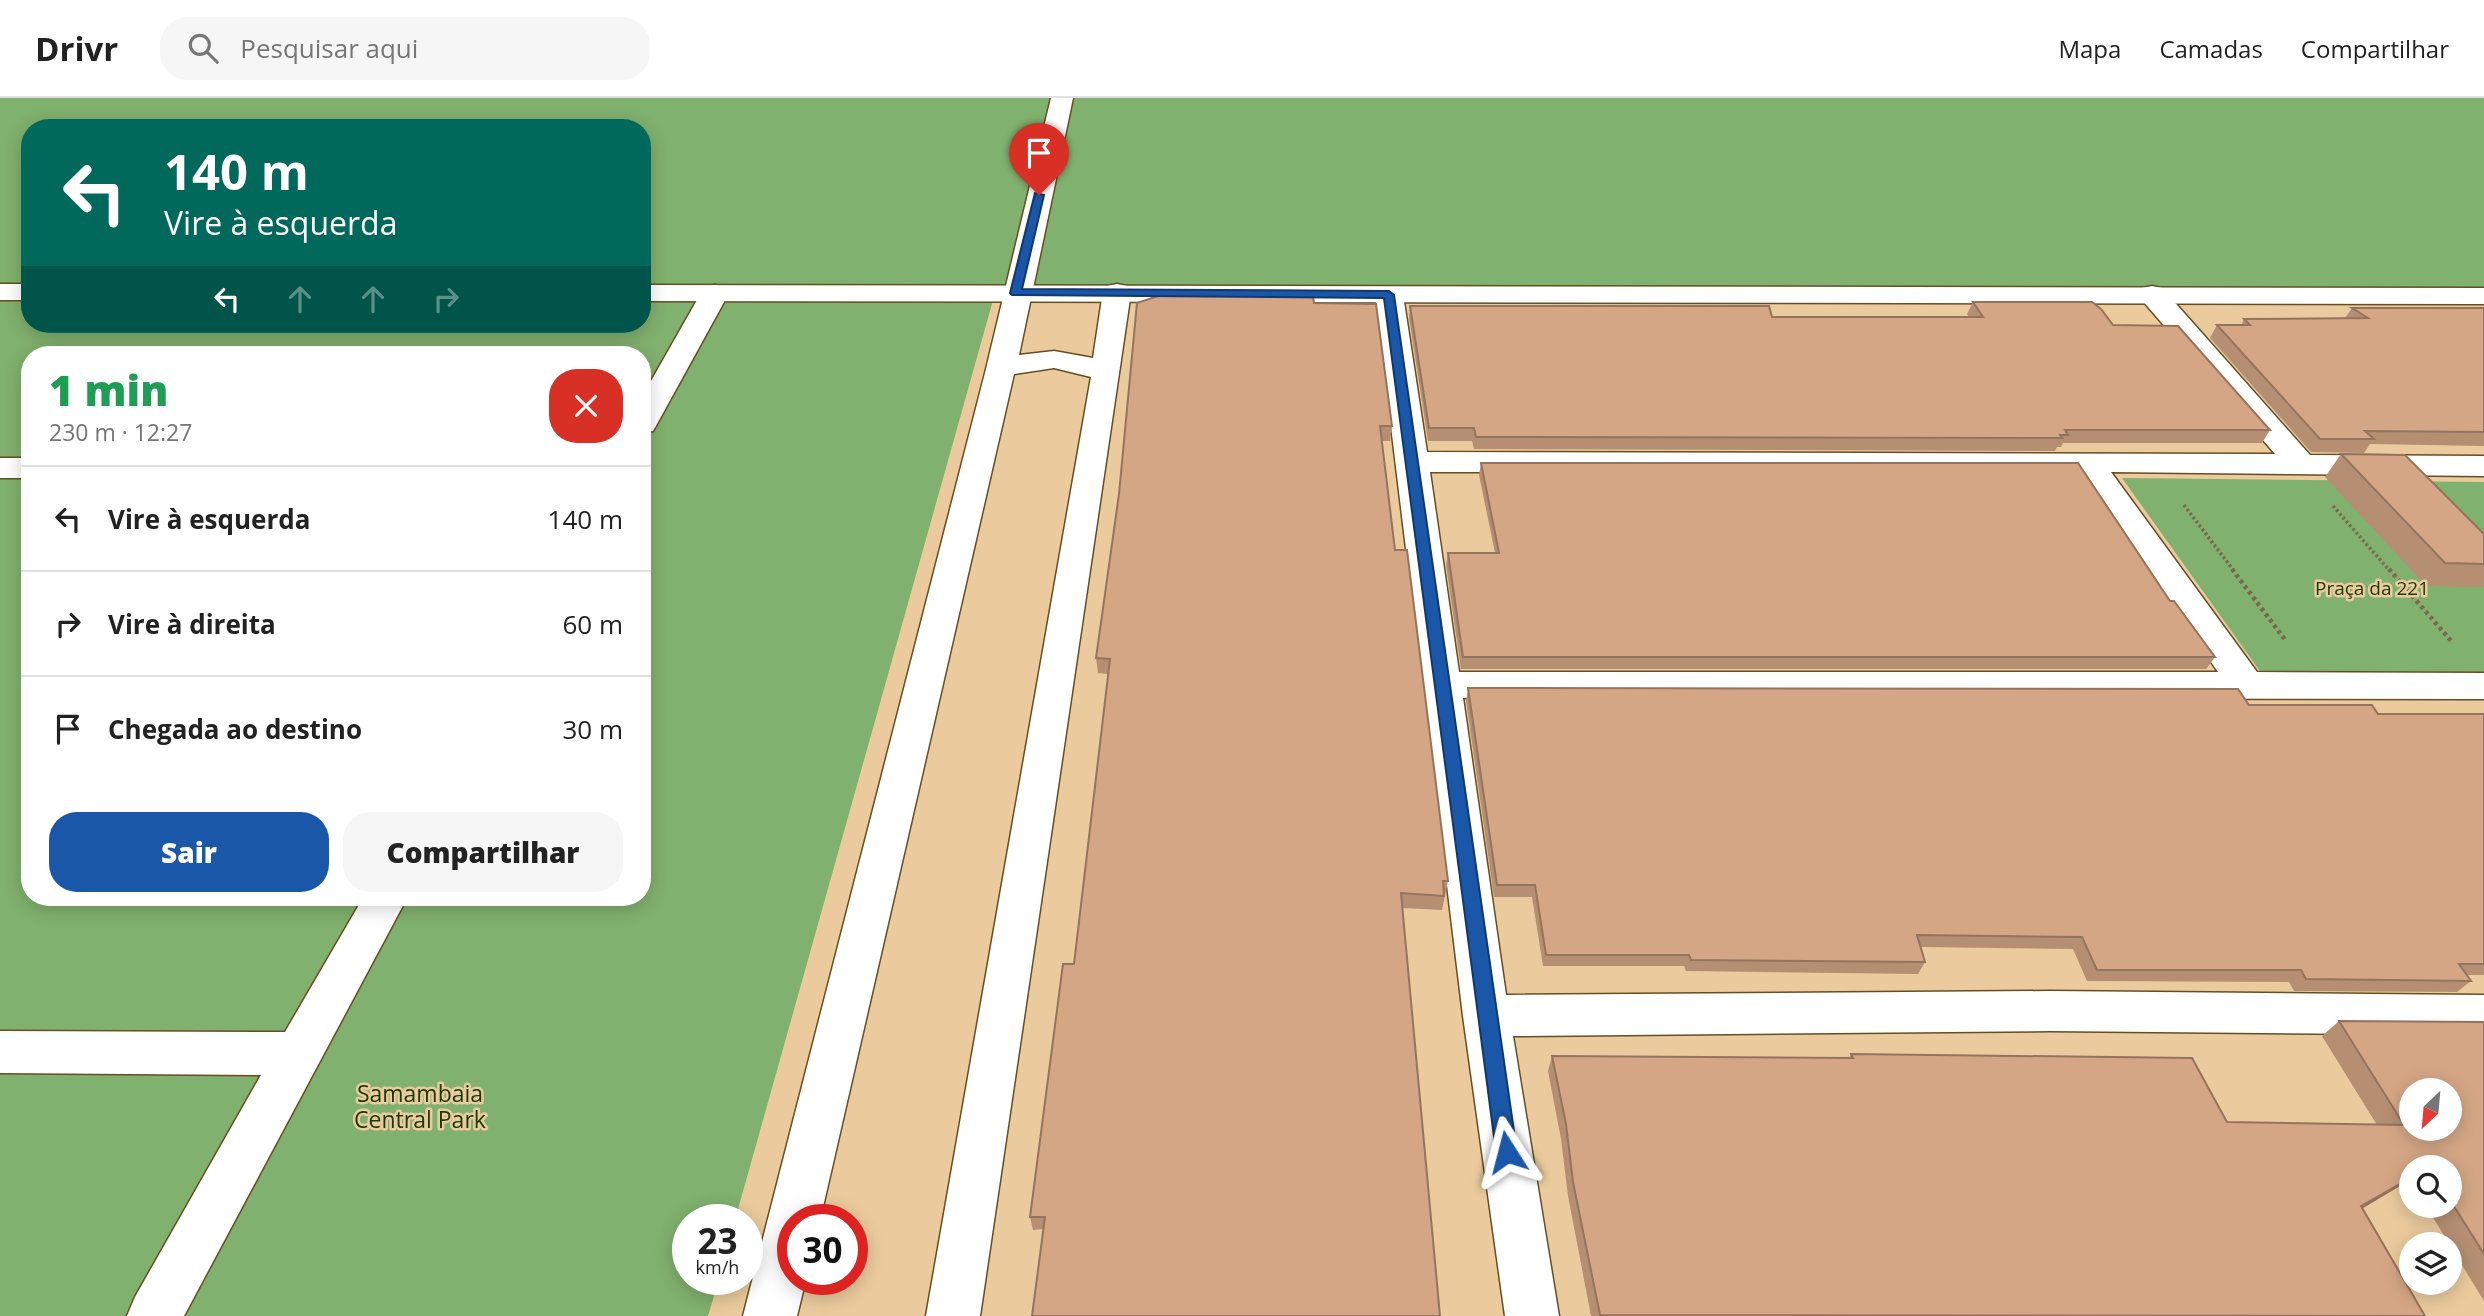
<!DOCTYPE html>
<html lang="pt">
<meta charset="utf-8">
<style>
:root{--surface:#fff;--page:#f6f6f6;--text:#222;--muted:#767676;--line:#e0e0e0;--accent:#1a57a8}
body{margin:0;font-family:"Open Sans",sans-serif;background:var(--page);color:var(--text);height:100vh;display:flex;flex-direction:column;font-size:26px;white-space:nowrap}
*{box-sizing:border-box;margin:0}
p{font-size:23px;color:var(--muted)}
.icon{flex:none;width:38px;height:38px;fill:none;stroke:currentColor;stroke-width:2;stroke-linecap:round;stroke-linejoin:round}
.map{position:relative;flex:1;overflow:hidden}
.drawer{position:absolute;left:21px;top:248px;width:630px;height:560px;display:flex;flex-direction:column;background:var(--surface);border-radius:28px;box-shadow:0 4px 18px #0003}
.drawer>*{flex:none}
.guide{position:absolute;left:21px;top:21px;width:630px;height:214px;border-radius:28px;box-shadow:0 4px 18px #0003;background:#00695c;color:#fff;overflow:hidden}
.needle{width:46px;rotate:206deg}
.tools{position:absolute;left:2399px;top:980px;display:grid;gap:14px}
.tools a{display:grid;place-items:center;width:63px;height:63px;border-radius:50%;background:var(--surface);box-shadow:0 4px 18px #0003;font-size:35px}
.speed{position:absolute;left:672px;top:1106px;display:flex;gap:14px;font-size:35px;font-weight:700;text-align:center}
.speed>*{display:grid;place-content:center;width:91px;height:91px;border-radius:50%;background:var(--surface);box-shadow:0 4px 18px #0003;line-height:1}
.speed small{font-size:18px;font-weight:400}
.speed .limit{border:10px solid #d22;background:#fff;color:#111}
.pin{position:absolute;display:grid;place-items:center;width:60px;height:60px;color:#fff;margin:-72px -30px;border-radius:50% 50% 50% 0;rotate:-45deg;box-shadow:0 0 7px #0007}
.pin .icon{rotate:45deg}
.me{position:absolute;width:77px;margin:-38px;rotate:351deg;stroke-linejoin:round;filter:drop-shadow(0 0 5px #0008)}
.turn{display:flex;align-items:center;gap:24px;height:147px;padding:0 28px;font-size:32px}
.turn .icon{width:91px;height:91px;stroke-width:2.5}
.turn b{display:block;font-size:49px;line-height:60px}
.lanes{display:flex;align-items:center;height:66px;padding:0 28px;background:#0003;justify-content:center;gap:35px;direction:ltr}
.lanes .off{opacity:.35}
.round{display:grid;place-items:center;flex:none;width:74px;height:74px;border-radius:28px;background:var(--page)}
.overview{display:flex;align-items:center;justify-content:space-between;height:119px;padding:0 28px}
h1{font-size:42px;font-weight:800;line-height:52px;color:#1e9e55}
.action{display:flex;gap:14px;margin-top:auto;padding:14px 28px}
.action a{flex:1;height:80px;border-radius:28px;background:var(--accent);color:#fff;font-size:28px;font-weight:800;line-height:80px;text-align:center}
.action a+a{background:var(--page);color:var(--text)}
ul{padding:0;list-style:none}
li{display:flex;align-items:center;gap:21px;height:105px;padding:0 28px;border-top:2px solid var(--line)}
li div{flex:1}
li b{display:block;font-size:26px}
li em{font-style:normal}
header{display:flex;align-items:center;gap:42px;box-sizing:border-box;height:98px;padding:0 35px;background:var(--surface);border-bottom:2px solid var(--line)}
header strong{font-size:33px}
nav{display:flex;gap:38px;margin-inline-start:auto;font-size:24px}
.search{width:490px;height:63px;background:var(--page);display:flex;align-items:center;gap:18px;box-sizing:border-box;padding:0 24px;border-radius:28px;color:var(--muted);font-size:26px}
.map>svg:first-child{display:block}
</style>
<header>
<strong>Drivr</strong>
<div class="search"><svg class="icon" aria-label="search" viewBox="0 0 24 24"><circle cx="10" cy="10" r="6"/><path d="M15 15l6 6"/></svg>Pesquisar aqui</div>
<nav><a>Mapa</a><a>Camadas</a><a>Compartilhar</a></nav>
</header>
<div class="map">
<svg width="2484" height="1218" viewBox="0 0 2484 1218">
<rect width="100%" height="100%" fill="#ebcb9d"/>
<g fill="#81b16e" fill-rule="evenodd">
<path d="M0,0H2484V191L997,188L735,1122H688V1181H719L708,1218H0ZM30,30H642V226H30ZM30,257H642V800H30Z"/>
<polygon points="2122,380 2484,384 2484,599 2277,597"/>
</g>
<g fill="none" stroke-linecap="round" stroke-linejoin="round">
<g stroke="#684d21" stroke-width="3">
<g id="street">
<polygon points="1051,0 1073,0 1019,257 1054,253 1093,260 1103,194 1107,188 1117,186 1127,188 1131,194 980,1218 926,1218 1091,279 1054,270 1014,276 820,1122 793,1122 793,1181 806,1181 797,1218 743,1218 986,271"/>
<polygon points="715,187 725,189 729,195 657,326 653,333 642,335 642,299 701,195 705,189"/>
<path d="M2152,188L2162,190L2310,357L2484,358V378L2111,374L2257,574L2484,575V601L1463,600L1506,897L2050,893L2484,897V937L2050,933L1513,938L1559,1218H1505L1463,918L1375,197L1379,191L1389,189L1399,191L1403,197L1427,354L2275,356L2142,202L2138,196L2142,190ZM1430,374H2076L2094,395L2218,574H1459Z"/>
<rect x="0" y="360" width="30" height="20"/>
<polygon points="363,800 407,800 184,1218 127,1218 135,1199 261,977 0,975 0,933 285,934"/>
</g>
</g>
<g stroke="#684d21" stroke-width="3">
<g id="secondary">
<rect x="0" y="186" width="30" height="16"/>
<polygon points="642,187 2484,190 2484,206 642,203"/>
</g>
</g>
<g stroke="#7c684c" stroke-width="3.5" stroke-dasharray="2.5 2.5" stroke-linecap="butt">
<polyline points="2184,407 2234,473"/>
<polyline points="2333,408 2390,473"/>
</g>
<g stroke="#7c684c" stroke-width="4.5" stroke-dasharray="3.5 3.5" stroke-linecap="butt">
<polyline points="2232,471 2286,543"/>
<polyline points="2389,471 2452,544"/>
</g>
<use href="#street" fill="#fff" fill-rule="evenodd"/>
<use href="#secondary" fill="#fff" fill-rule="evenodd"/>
</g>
<g fill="#b68f72">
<polygon points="1973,204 2113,227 2270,332 2262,345 2063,345 2061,349 2057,349 2055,353 1474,351 1472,343 1428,343 1409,220 1410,208 1772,219 1969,219 1967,216"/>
<polygon points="1314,205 1392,328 1390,343 1382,343 1395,452 1448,783 1442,812 1402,810 1043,1131 1033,1132 1030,1119 1074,866 1108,576 1098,575 1096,560"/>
<polygon points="2352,210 2484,210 2484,348 2370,346 2364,355 2311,354 2210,240 2217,227 2241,227 2244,221 2345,220"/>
<polygon points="2341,356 2484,436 2484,489 2426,488 2325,379"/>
<polygon points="1481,365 2170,503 2215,559 2206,571 1461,571 1446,467 1448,455 1495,455 1479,377"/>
<polygon points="1468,590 2249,607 2378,616 2484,616 2484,877 2467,877 2471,883 2457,894 2294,893 2289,884 2087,883 2073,851 1921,849 1925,864 1918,876 1686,873 1684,868 1543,868 1532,799 1494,799 1466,603"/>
<polygon points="2339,923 2484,924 2484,1203 2426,1108 2450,1108 2450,1069 2412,1069 2412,1085 2410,1082 2363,1110 2425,1218 1591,1218 1568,1098 1561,1041 1548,973 1552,958 1849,960 1851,956 2227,1024 2377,1027 2322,938"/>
</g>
<polygon fill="#94745d" points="2412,1079 2412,1081 2410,1082 2343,1122 2361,1108"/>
<g fill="#d4a685" stroke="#94745d" stroke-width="2" fill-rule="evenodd">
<polygon points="1158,198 1313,198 1314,205 1376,206 1392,328 1380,328 1395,452 1407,452 1448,783 1443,783 1444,798 1401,795 1440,1218 1032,1218 1045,1119 1030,1119 1063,866 1074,866 1110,561 1096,560 1119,396 1137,205"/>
<polygon points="1973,204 2092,204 2101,211 2113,227 2178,228 2270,332 2065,332 2068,337 2060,337 2062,340 1476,339 1474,330 1429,330 1410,208 1769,208 1772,219 1983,219"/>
<polygon points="2352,210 2484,210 2484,334 2365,333 2374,341 2320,341 2217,227 2250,227 2244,221 2368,220"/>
<polygon points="2341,356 2405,357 2484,436 2484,466 2445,465"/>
<polygon points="1481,365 2078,365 2170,503 2174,503 2215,559 1463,559 1448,455 1499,455"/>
<polygon points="1468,590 2238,591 2249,607 2372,607 2378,616 2484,616 2484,866 2459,866 2471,883 2306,881 2301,872 2097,872 2082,839 1917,837 1925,864 1691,862 1689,857 1546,857 1535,787 1497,787"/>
<path d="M2339,923L2484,924V1156L2450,1102V1069H2412V1079L2361,1108L2425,1218L1600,1217L1573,1084L1566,1026L1552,958L1853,960L1851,956L2192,960L2227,1024L2404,1027ZM2412,992H2450V1031H2412Z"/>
</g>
<polygon fill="#1a57a8" stroke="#11396d" stroke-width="2" points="1035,95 1044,97 1022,191 1389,193 1394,197 1517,1054 1514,1061 1507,1064 1499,1061 1496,1054 1384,200 1012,197 1010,195"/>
<g text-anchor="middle" stroke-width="5" stroke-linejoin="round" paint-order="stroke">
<g font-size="19" fill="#183a06" stroke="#ebcb9d">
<text x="2372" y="497">Praça da 221</text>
</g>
<g font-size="23" fill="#183a06" stroke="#ebcb9d">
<text x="420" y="1004">Samambaia<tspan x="420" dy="26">Central Park</tspan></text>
</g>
</g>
</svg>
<div class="tools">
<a><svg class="needle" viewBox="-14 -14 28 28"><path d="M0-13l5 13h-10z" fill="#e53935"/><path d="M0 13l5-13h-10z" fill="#767676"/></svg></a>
<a><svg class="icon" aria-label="search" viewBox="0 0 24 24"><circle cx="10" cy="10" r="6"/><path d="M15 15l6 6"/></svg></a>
<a><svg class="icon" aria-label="layers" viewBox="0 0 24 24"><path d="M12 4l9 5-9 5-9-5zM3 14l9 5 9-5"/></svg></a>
</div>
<div class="speed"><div>23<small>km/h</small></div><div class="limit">30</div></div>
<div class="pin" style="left:1039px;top:97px;background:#d93025"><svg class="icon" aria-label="arrive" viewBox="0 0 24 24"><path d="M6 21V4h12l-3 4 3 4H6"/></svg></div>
<svg class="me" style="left:1507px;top:1054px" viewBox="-20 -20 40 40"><path d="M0-17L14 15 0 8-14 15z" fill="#1a57a8" stroke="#fff" stroke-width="4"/></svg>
<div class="guide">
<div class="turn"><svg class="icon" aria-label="left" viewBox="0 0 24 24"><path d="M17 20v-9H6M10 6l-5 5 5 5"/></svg><div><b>140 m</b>Vire à esquerda</div></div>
<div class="lanes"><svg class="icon" aria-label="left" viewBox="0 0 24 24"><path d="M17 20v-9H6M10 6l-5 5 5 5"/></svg><svg class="icon off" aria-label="ahead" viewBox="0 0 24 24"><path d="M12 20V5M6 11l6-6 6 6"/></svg><svg class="icon off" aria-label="ahead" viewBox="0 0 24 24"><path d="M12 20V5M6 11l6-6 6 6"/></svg><svg class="icon off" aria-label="right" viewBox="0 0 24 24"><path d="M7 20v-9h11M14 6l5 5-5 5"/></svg></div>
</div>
<section class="drawer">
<div class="overview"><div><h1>1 min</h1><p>230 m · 12:27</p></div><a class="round" style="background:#d93025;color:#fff"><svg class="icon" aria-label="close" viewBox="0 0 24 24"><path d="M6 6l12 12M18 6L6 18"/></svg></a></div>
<ul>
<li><svg class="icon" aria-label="left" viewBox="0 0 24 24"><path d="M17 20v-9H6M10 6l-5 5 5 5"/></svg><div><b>Vire à esquerda</b></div><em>140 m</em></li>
<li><svg class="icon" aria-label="right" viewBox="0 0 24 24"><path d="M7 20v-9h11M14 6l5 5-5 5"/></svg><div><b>Vire à direita</b></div><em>60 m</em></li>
<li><svg class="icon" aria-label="arrive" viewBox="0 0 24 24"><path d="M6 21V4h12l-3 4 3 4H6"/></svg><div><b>Chegada ao destino</b></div><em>30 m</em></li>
</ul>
<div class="action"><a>Sair</a><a>Compartilhar</a></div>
</section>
</div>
